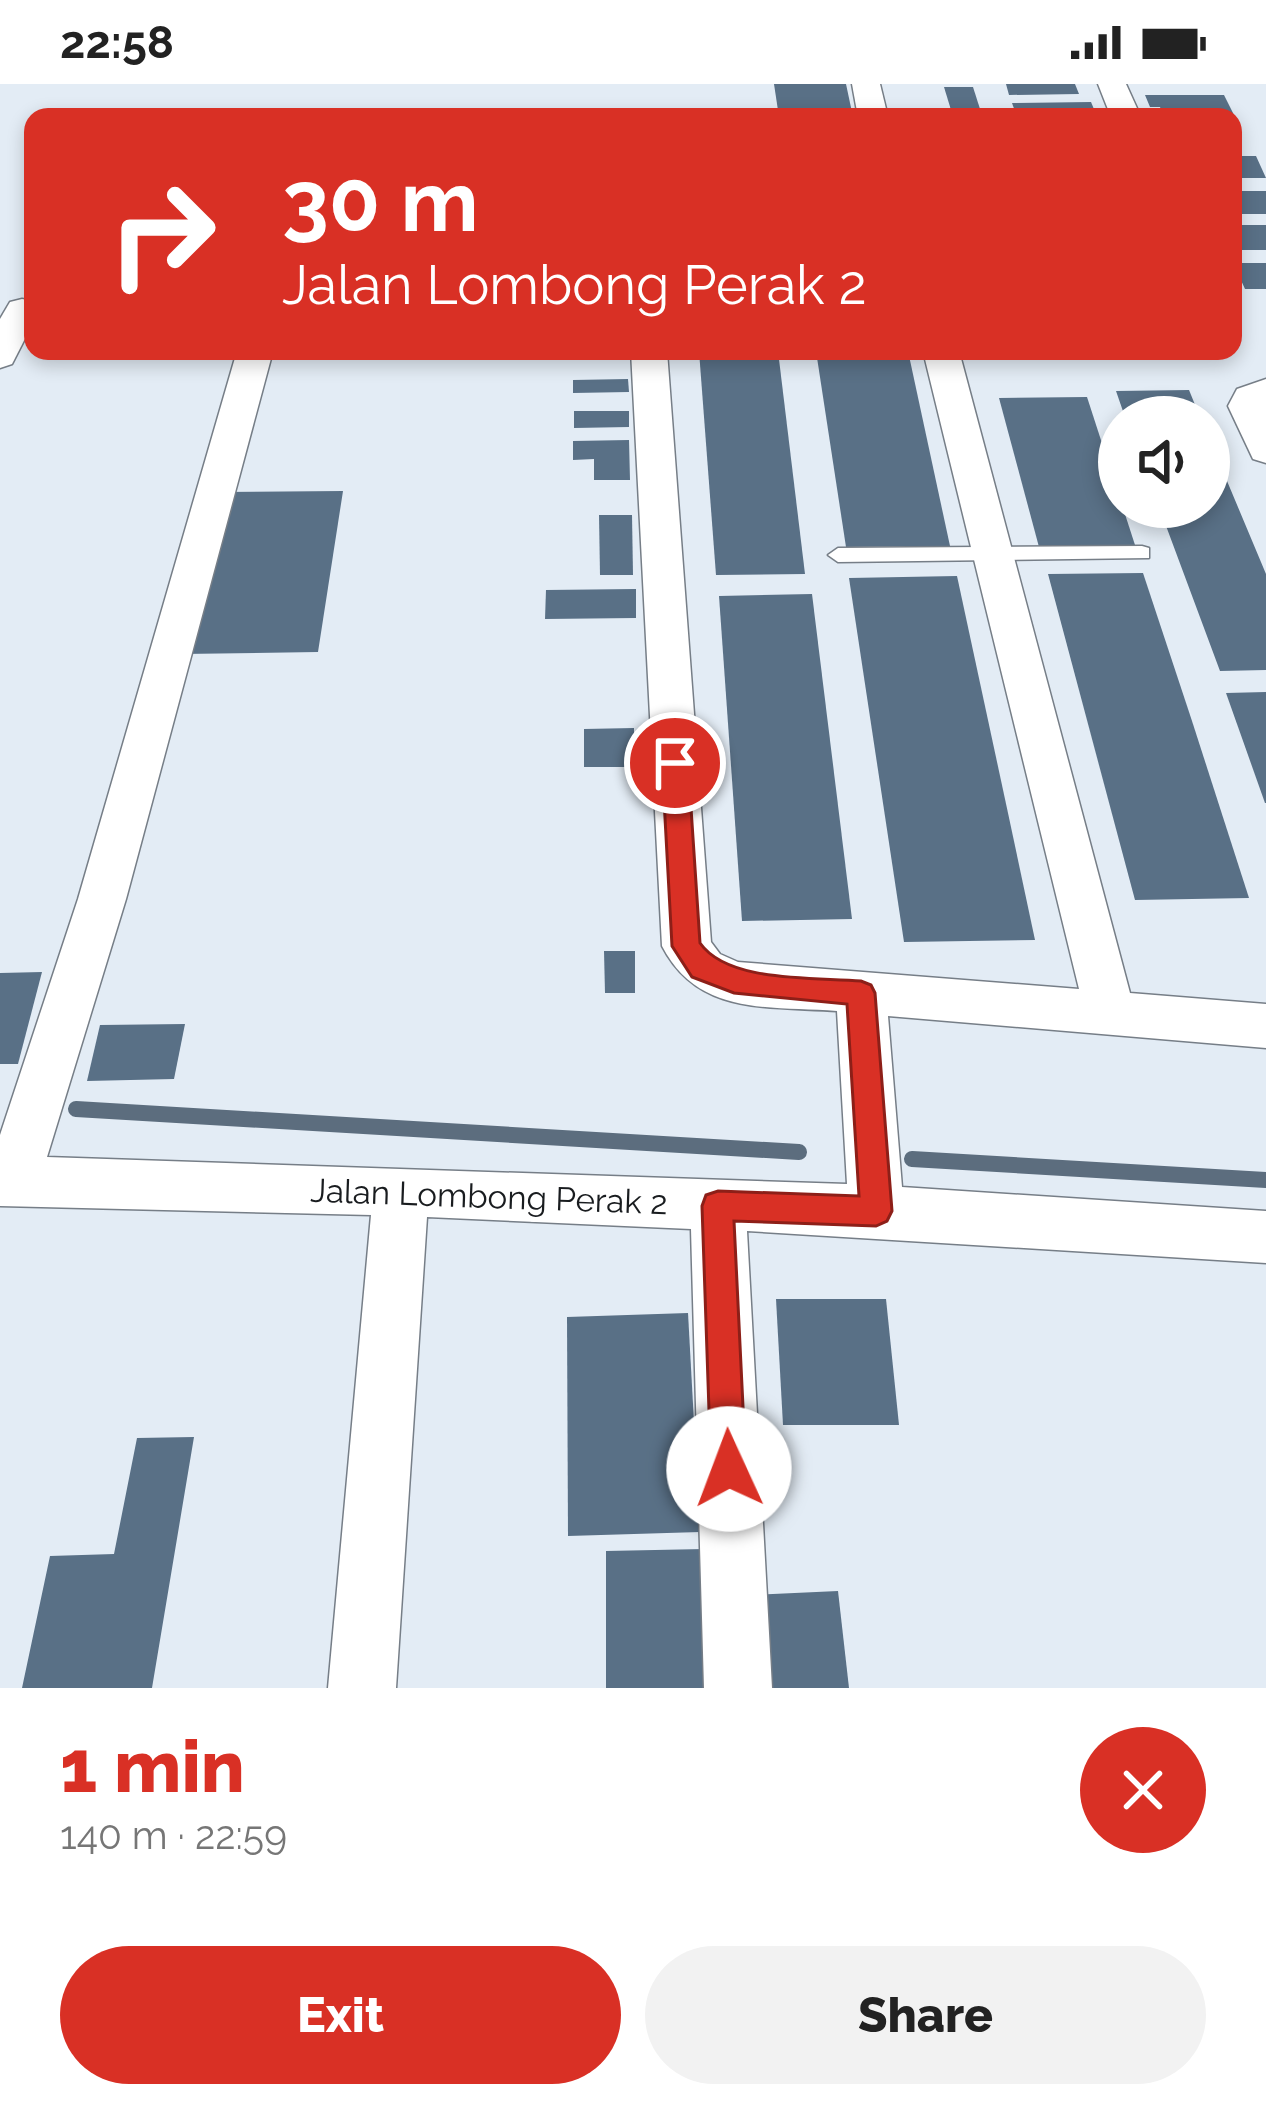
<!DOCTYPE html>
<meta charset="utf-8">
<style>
:root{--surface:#fff;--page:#f2f2f2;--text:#222;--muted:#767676;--accent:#d93025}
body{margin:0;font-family:Raleway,sans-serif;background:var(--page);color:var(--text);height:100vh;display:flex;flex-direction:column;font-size:45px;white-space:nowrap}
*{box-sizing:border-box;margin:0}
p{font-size:39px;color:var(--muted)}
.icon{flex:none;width:66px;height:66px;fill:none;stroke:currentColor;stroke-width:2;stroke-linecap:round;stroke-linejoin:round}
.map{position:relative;height:1604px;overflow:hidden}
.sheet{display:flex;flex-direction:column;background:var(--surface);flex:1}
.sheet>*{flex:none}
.hud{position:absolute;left:24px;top:24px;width:1218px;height:252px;border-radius:24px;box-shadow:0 6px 18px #0003;background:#d93025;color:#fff;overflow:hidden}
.tools{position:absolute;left:1098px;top:312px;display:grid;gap:24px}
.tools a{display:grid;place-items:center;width:132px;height:132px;border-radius:50%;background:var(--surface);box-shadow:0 6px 18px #0003;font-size:60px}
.pin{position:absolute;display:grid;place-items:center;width:102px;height:102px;color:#fff;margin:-51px;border:6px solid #fff;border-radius:50%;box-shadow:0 3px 12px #0007}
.me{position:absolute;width:132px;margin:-66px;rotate:358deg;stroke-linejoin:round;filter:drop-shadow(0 0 9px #0008)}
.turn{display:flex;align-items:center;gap:42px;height:252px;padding:0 60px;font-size:54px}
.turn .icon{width:156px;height:156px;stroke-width:2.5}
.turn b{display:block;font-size:84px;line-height:102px}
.round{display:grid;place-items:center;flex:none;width:126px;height:126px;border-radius:63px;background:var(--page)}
.head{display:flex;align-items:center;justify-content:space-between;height:204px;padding:0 60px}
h1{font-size:72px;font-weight:800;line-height:90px;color:var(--accent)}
.action{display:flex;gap:24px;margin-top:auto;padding:24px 60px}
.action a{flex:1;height:138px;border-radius:72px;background:var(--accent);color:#fff;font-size:48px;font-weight:800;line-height:138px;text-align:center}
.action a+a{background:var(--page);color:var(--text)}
.status{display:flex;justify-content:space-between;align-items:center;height:84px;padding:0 60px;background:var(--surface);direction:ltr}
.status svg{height:33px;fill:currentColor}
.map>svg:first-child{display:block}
</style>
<div class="status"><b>22:58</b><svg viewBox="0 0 49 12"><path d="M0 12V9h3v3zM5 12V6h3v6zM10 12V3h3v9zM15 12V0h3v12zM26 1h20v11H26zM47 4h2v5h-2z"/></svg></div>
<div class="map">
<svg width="1266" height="1604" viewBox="0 0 1266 1604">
<rect width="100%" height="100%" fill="#e3ecf5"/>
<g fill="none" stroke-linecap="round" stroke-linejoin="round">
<g stroke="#5c6d7e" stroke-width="16">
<polyline points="76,1025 799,1068"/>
<polyline points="912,1075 1266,1096"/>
</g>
</g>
<g fill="#597086">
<polygon points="774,0 846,0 853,33 779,33"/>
<polygon points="1006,0 1075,0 1079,10 1009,11"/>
<polygon points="944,3 973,3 980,25 951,26"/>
<polygon points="1145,11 1224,11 1234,31 1163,31 1160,23 1150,23"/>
<polygon points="1091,18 1096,30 1087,33 1017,33 1012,19"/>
<polygon points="1233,72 1256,72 1266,94 1233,94"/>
<rect x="1233" y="107" width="33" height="23"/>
<rect x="1233" y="141" width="33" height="25"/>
<polygon points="1233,179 1266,179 1266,205 1245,205 1240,194 1233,194"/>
<polygon points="699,267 778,267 805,490 716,491"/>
<polygon points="816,267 908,267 950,462 846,463"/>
<polygon points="628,295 629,308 573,309 573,296"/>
<polygon points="1189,306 1200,333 1125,333 1116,307"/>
<polygon points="1087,313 1135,461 1039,463 999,314"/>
<polygon points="574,327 629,327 629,343 574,344"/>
<polygon points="1209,354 1266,490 1266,586 1220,587 1159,423 1209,423"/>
<polygon points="629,356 630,396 594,396 594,375 573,376 573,357"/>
<polygon points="343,407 318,568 182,570 219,408"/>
<polygon points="599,431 632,431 633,491 600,491"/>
<polygon points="1143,489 1192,637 1249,814 1135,816 1048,490"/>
<polygon points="957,492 1008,729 1035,856 904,858 849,494"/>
<polygon points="636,505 636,534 545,535 546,506"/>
<polygon points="812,510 852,835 742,837 719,512"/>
<polygon points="1266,608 1266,719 1265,719 1226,609"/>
<polygon points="634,644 634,683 584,683 584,645"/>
<polygon points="604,867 635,867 635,909 605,909"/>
<polygon points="42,888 18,980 0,980 0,889"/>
<polygon points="185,940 174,995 87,997 100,941"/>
<polygon points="776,1215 886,1215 899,1341 783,1341"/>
<polygon points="688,1229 700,1448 568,1452 567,1233"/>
<polygon points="194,1353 152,1604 22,1604 50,1472 114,1470 137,1354"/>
<polygon points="704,1465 709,1604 606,1604 606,1467"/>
<polygon points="838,1507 849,1604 758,1604 751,1511"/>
</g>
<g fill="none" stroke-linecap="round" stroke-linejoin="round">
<g stroke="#767e87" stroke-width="3">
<polygon id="service" points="1142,462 1149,464 1149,474 838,478 828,471 838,464"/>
</g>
<g stroke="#767e87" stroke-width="3">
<g id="minor">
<polygon points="852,0 880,0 888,33 858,33"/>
<polygon points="1098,0 1126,0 1141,33 1111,33"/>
<polygon points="22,215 33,217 33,239 12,280 0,284 0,235 10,218"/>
<path d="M237,267H273L126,815L47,1073L847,1100L837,927C768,922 698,932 662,862L631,267H667L711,858L720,870L738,878L1079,905L923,267H959L1130,909L1266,920V964L888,932L902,1103L1266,1127V1179L747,1147L772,1604H704L691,1145L427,1133L396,1604H328L371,1131L0,1122V1051L78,815Z"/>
<polygon points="1266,295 1266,379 1253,375 1228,322 1237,305"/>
</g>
</g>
<use href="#service" fill="#fff" fill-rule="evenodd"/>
<use href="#minor" fill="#fff" fill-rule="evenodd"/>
</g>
<path fill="#d93025" stroke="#8d1f18" stroke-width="3" d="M675,669L688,679L700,859C728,899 814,893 861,897L871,901L875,909L892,1127L887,1137L876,1142L734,1137L746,1385L741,1397L729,1402L716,1397L711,1385L702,1122L706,1111L718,1107L859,1112L847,920L734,909L692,893L672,862L662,679Z"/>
<g text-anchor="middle" stroke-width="10" stroke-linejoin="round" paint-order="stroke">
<g font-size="33" fill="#191c1f" stroke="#fff">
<text transform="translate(489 1112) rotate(2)" y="12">Jalan Lombong Perak 2</text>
</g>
</g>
</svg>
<div class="tools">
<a><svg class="icon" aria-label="sound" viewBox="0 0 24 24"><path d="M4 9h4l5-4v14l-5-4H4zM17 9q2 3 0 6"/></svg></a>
</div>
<div class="pin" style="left:675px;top:679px;background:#d93025"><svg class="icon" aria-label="arrive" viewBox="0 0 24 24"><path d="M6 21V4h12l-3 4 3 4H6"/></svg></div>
<svg class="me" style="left:729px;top:1385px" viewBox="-20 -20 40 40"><circle r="19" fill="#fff"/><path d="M0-13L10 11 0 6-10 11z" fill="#d93025"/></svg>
<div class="hud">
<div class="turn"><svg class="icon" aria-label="right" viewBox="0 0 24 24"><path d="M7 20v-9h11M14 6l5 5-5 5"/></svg><div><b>30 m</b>Jalan Lombong Perak 2</div></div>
</div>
</div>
<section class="sheet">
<div class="head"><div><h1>1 min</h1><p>140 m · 22:59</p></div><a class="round" style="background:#d93025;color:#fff"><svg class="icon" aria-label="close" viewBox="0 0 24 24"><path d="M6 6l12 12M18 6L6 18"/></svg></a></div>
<div class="action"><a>Exit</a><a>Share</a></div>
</section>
